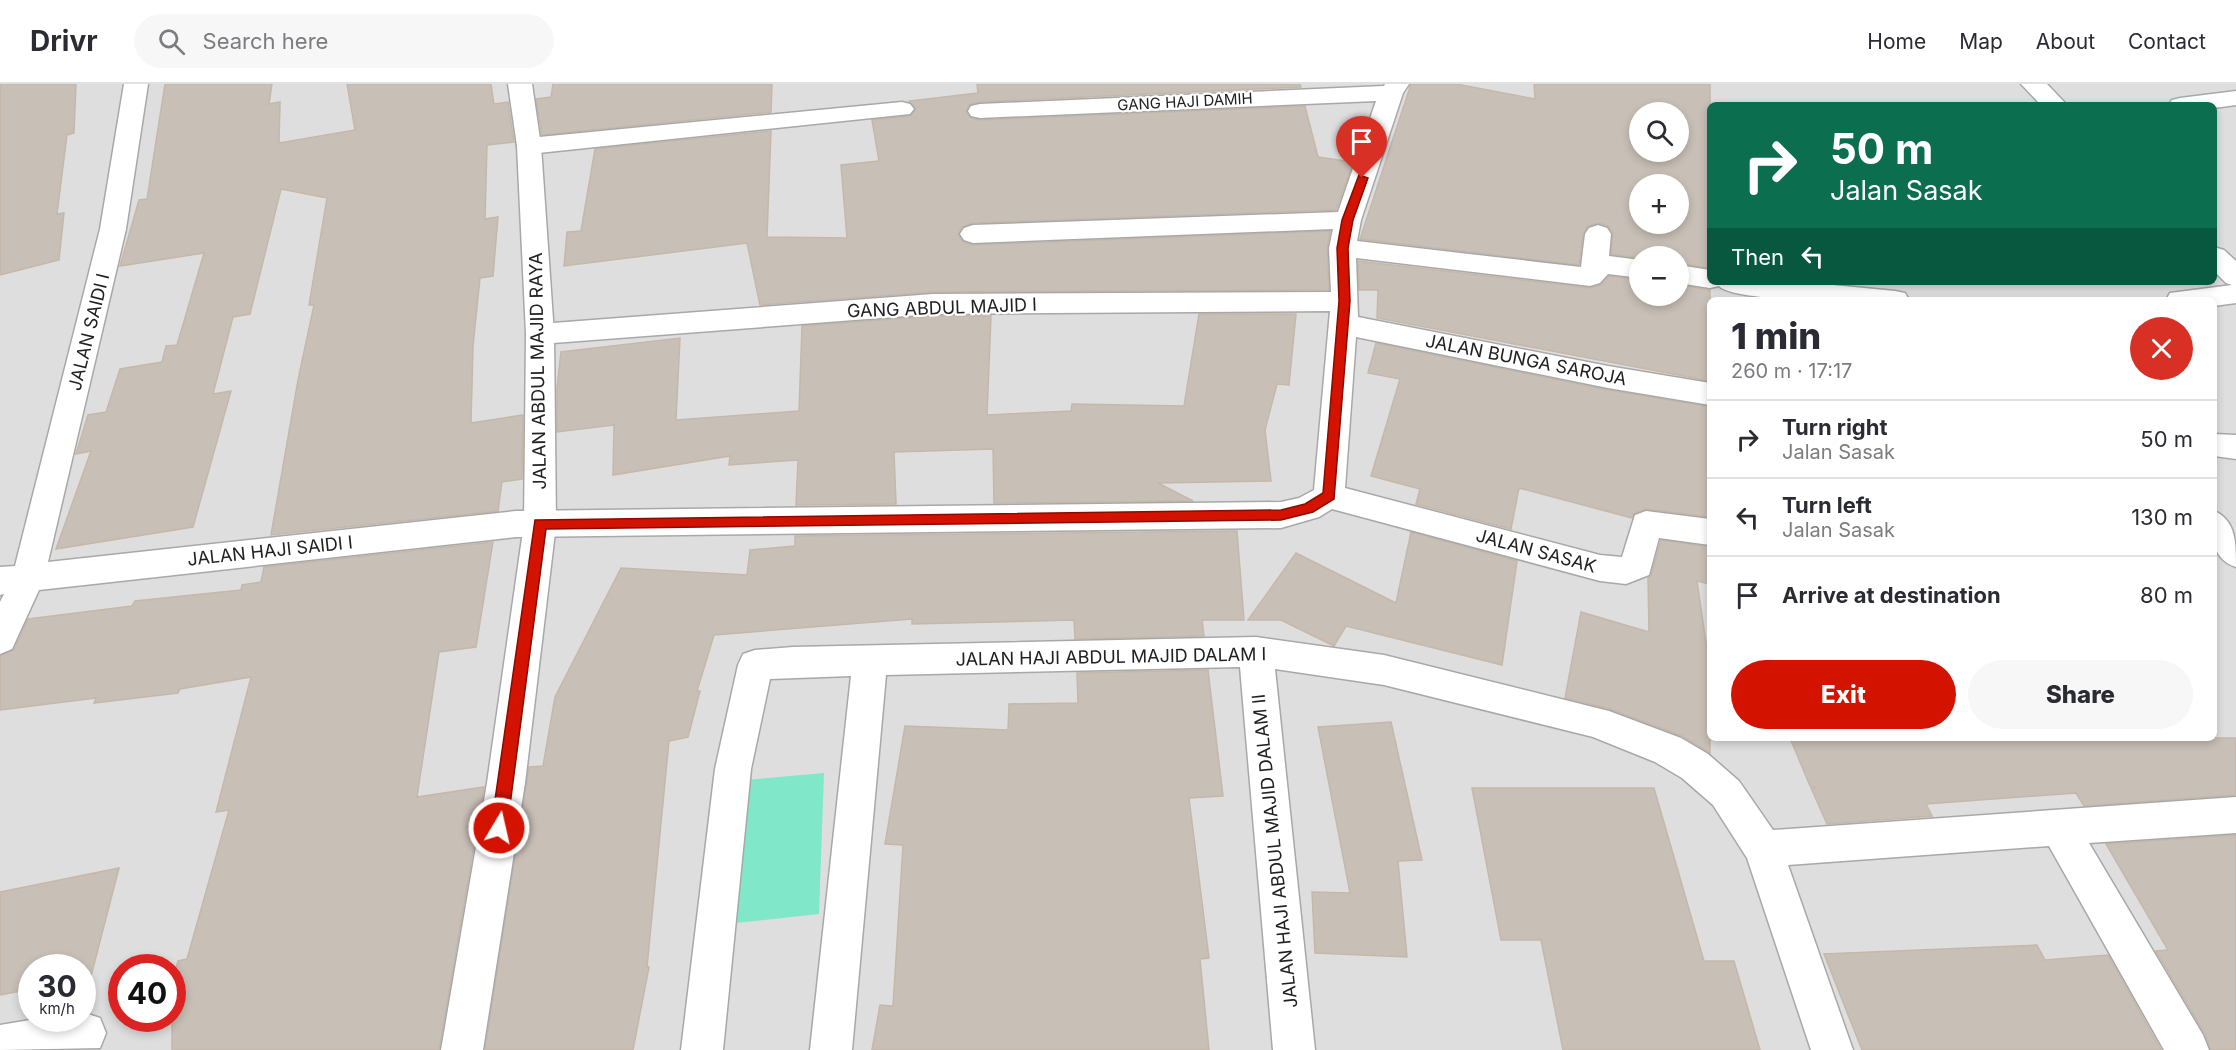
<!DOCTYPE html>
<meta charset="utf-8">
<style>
:root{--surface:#fff;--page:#f7f7f7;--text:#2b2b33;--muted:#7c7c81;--line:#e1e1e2;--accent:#d31300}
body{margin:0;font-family:Inter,sans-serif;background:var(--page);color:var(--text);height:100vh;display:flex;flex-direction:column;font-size:22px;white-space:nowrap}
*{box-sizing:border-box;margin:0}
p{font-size:20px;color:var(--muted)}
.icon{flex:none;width:33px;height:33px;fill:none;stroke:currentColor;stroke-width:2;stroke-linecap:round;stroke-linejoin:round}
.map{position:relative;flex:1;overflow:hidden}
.drawer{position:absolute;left:1707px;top:213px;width:510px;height:444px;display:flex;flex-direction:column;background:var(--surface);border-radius:9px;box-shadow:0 3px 9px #0003}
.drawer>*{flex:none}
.top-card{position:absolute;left:1707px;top:18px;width:510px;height:183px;border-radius:9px;box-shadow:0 3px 9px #0003;background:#0b6e4f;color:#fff;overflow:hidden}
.buttons{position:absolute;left:1629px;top:18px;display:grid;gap:12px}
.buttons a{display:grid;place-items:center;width:60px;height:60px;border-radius:50%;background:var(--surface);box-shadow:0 3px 9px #0003;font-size:30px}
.speed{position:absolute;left:18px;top:870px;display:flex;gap:12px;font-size:30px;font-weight:700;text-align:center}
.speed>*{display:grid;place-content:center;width:78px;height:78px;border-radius:50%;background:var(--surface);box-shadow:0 3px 9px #0003;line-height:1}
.speed small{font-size:15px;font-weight:400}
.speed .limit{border:9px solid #d22;background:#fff;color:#111}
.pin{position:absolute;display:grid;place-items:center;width:51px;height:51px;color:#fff;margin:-62px -26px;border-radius:50% 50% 50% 0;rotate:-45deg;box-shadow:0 0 6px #0007}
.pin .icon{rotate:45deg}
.me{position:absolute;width:66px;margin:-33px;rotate:9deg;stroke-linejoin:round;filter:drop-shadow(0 0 4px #0008)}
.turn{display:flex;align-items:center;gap:21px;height:126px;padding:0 24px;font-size:27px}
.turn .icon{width:78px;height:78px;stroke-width:2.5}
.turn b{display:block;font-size:42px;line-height:51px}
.then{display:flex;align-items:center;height:57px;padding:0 24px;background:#0003;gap:12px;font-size:22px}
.round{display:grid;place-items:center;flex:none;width:63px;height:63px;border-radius:32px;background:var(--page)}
.summary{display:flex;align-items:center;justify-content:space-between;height:102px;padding:0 24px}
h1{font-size:36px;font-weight:800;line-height:45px}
.primary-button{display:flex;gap:12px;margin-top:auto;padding:12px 24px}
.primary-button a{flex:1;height:69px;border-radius:36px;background:var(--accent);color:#fff;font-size:24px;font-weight:800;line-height:69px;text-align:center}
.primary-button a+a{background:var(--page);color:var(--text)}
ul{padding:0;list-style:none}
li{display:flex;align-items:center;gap:18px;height:78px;padding:0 24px;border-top:2px solid var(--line)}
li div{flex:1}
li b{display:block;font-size:22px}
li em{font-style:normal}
header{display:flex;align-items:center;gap:36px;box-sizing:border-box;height:84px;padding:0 30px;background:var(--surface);border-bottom:2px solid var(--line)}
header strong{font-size:28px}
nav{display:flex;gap:33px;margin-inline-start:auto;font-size:21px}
.search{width:420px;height:54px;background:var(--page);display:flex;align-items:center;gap:15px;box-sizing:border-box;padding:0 21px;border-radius:33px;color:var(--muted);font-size:22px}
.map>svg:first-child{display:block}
</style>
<header>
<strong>Drivr</strong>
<div class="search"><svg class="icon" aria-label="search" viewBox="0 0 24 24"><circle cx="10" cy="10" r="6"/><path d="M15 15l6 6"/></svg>Search here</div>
<nav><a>Home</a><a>Map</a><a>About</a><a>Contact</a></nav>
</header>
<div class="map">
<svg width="2236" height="966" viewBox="0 0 2236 966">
<rect width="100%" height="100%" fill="#f2f0e7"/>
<path fill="#dfdede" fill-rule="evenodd" d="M0,0H2236V966H0ZM1710,21H2214V198H1710ZM1640,28H1678V68H1640ZM1640,100H1678V140H1640ZM1640,172H1678V212H1640ZM1710,216H2214V654H1710ZM32,884H82V934H32ZM122,884H172V934H122Z"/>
<polygon fill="#80e7c8" points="824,689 819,830 736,839 746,696"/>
<g fill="#c8bfb6" stroke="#c5b8a8" stroke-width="1.5" fill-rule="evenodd">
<polygon points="0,0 76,0 74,49 67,51 57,130 64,129 59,176 0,191"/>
<polygon points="165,0 272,0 269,20 280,18 279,59 355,46 347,0 491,0 494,20 508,18 514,58 487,61 485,135 498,133 493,192 480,194 473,262 471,339 523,331 522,395 502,398 498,427 271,451 298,296 314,221 309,221 327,114 281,105 250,230 233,233 213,310 231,307 193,443 56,465 91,367 76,370 88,331 106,328 120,285 162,278 166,262 177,261 204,169 120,182 139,116 147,115"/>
<polygon points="553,0 772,0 771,28 542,51 536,15 551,13"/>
<polygon points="977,0 1300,0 1301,3 980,18 969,21 966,28 971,34 980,36 1305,22 1318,73 1353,78 1336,126 973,139 962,143 958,151 963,158 973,161 1330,147 1327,164 1329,206 933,208 760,221 747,159 564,182 567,148 581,147 595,65 771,47 767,153 847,154 841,81 879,77 872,36 910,32 916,25 909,17 978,9"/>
<path d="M1411,0H1456L1535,15L1534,0H1710V184L1678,179V172L1640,174L1611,170L1613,149L1608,142L1599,139L1588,142L1583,149L1579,181L1360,155ZM1640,28H1678V68H1640ZM1640,100H1678V140H1640Z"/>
<polygon points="1358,177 1590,204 1601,201 1609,192 1640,196 1640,212 1678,212 1678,201 1710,206 1710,297 1377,234 1378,206 1359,206"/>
<polygon points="1199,230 1296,230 1289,301 1277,300 1265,346 1271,397 1158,399 1193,417 994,419 993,365 894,368 896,420 796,421 798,376 729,381 730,372 613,391 614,341 557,348 557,304 561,268 680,254 676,336 799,327 802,242 933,232 991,232 987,331 1071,327 1072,320 1184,322"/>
<polygon points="1376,259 1608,306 1710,323 1710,433 1646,425 1634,429 1632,434 1519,404 1511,445 1416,420 1420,405 1371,392 1400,295 1368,289"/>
<polygon points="1237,447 1244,536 1202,536 1204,552 1075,555 1074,536 912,540 912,535 714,551 697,607 700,607 688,653 669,657 647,883 649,883 633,966 485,966 529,683 543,682 555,613 621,484 747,491 750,466 795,462 795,452"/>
<polygon points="1411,448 1517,477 1502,581 1346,542 1334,562 1281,536 1248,536 1296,469 1396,519"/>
<polygon points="1661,456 1710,463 1710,500 1697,497 1707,565 1710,566 1710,669 1682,652 1610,625 1565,614 1581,528 1649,548 1648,494 1651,492"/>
<polygon points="493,458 476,563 439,568 417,713 484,703 439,966 172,966 172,900 178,877 187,875 229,726 216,728 251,593 180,605 178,609 94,619 96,614 0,626 0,572 14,566 28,535 132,522 135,517 241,506 242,501 261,498 264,483"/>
<polygon points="1208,586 1223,712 1189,714 1209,874 1200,875 1209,966 872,966 880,921 893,922 903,761 885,760 905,642 1008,646 1009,620 1078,619 1077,589"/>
<polygon points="1391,638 1422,776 1398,777 1407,873 1315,869 1312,808 1350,809 1318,643"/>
<polygon points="1790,654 2236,654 2236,711 2084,722 2076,709 1926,720 1932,732 1827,740 1811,704 1816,704 1810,702"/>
<polygon points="1472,704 1654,704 1704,877 1734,877 1760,966 1563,966 1541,856 1501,856"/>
<polygon points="2236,751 2236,966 2211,966 2205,950 2156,867 2168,866 2106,760"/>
<polygon points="119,784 91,892 82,894 82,884 32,884 32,905 0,911 0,808"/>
<polygon points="2037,861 2045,876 2108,871 2161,966 1862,966 1824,870"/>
</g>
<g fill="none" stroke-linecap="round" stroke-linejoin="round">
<g stroke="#a8a8a8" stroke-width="3">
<g id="minor">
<polygon points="124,0 148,0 126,145 48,478 516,427 1281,418 1299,414 1314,406 1330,227 933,230 540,260 530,257 526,250 530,243 540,240 933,210 1331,208 1329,164 1333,145 973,159 964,156 960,150 964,144 973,141 1338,128 1376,17 980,34 971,32 968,27 971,22 980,20 1384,2 1385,0 1409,0 1403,9 1361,136 1357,157 1581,183 1585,150 1589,144 1598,141 1607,144 1611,150 1609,172 1640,176 1640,194 1608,190 1600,199 1590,202 1356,174 1358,233 1608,282 1710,299 1710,321 1608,304 1356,253 1345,404 1600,471 1622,473 1635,431 1646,427 1710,435 1710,461 1659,454 1649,491 1626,500 1600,497 1332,425 1319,433 1281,444 516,453 39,506 12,565 0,570 0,518 4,510 0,511 0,483 15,482 100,145"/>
<polygon points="2021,0 2047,0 2067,21 2041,21"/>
<polygon points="2236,7 2236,21 2214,24 2214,21 2168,21 2172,16 2180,14"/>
<polygon points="902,18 910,20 914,25 910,30 529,70 520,67 517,62 520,57 529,54"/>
<polygon points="2214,163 2224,166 2236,177 2236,219 2214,222 2214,216 2166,216 2170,209 2232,201 2226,199 2214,187"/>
<path d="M1678,181L1710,186V198H1802L1895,207L1905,209L1909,216C1878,216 1736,220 1719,202L1710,204L1678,199Z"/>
<polygon points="2214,350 2236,351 2236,375 2214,372"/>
<path d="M2214,427C2236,436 2236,459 2236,483C2209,474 2214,451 2214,427Z"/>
<polygon points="1256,553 1384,571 1609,627 1681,654 1708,670 1739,697 1773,746 2236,713 2236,749 2089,759 2203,951 2209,966 2164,966 2049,762 1788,781 1853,966 1811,966 1747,774 1713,721 1682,694 1655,678 1593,653 1384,601 1275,585 1315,966 1273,966 1240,583 886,591 852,966 810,966 851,592 770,595 751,685 723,966 681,966 715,685 738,581 743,570 755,566 793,563"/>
<polygon points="82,928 100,934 106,949 100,964 0,966 0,941 42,934 82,934"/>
</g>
</g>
<g stroke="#a8a8a8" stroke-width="3">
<polygon id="tertiary" points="508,0 532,0 541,62 554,250 556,440 525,699 483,966 441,966 487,699 524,440 526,250 517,62"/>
</g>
<use href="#minor" fill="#fff" fill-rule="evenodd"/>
<use href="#tertiary" fill="#fff" fill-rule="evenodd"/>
</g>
<polygon fill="#d31300" stroke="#890c00" stroke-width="1.5" points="1359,91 1368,94 1353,136 1348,164 1350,217 1334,415 1313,428 1281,436 546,445 507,744 505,749 499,751 493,749 491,744 535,436 1281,426 1305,420 1323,409 1339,217 1337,164 1342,136"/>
<g text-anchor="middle" stroke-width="4.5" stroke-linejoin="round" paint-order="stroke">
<g font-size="15" fill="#212121" stroke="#fff">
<text transform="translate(1185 18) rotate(-3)" y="5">GANG HAJI DAMIH</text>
</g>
<g font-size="18" fill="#212121" stroke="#fff">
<text transform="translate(942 224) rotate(-2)" y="6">GANG ABDUL MAJID I</text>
<text transform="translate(89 248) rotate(-76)" y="6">JALAN SAIDI I</text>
<text transform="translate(1526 276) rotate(11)" y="6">JALAN BUNGA SAROJA</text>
<text transform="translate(538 287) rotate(-91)" y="6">JALAN ABDUL MAJID RAYA</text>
<text transform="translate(270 467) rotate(-6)" y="6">JALAN HAJI SAIDI I</text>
<text transform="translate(1536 467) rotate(15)" y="6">JALAN SASAK</text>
<text transform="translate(1111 573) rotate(-1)" y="6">JALAN HAJI ABDUL MAJID DALAM I</text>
<text transform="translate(1275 767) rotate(-96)" y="6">JALAN HAJI ABDUL MAJID DALAM II</text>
</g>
</g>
</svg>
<div class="buttons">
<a><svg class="icon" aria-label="search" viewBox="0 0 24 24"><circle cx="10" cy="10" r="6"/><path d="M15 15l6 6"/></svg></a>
<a>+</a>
<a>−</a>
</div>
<div class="speed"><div>30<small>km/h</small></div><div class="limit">40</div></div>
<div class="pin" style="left:1362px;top:94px;background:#d93025"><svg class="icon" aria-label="arrive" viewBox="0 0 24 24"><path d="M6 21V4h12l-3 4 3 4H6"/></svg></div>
<svg class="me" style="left:499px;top:744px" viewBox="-20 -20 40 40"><circle r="17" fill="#d31300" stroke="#fff" stroke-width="3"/><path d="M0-11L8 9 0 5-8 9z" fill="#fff"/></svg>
<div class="top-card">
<div class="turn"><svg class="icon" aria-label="right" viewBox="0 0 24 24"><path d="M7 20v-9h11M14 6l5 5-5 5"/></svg><div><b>50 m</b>Jalan Sasak</div></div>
<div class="then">Then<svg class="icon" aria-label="left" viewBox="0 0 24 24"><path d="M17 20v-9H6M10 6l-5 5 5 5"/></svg></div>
</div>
<section class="drawer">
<div class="summary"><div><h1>1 min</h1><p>260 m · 17:17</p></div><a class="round" style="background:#d93025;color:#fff"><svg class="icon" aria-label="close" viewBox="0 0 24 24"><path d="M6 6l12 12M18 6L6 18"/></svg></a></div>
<ul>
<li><svg class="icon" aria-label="right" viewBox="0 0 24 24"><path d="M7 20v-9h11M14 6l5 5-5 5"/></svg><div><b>Turn right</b><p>Jalan Sasak</p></div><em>50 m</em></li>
<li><svg class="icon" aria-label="left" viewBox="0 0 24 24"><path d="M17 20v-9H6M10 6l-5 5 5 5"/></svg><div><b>Turn left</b><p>Jalan Sasak</p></div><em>130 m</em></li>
<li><svg class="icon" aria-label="arrive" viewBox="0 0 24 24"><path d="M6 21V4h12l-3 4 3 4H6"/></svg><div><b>Arrive at destination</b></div><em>80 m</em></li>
</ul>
<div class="primary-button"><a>Exit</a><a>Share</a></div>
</section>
</div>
